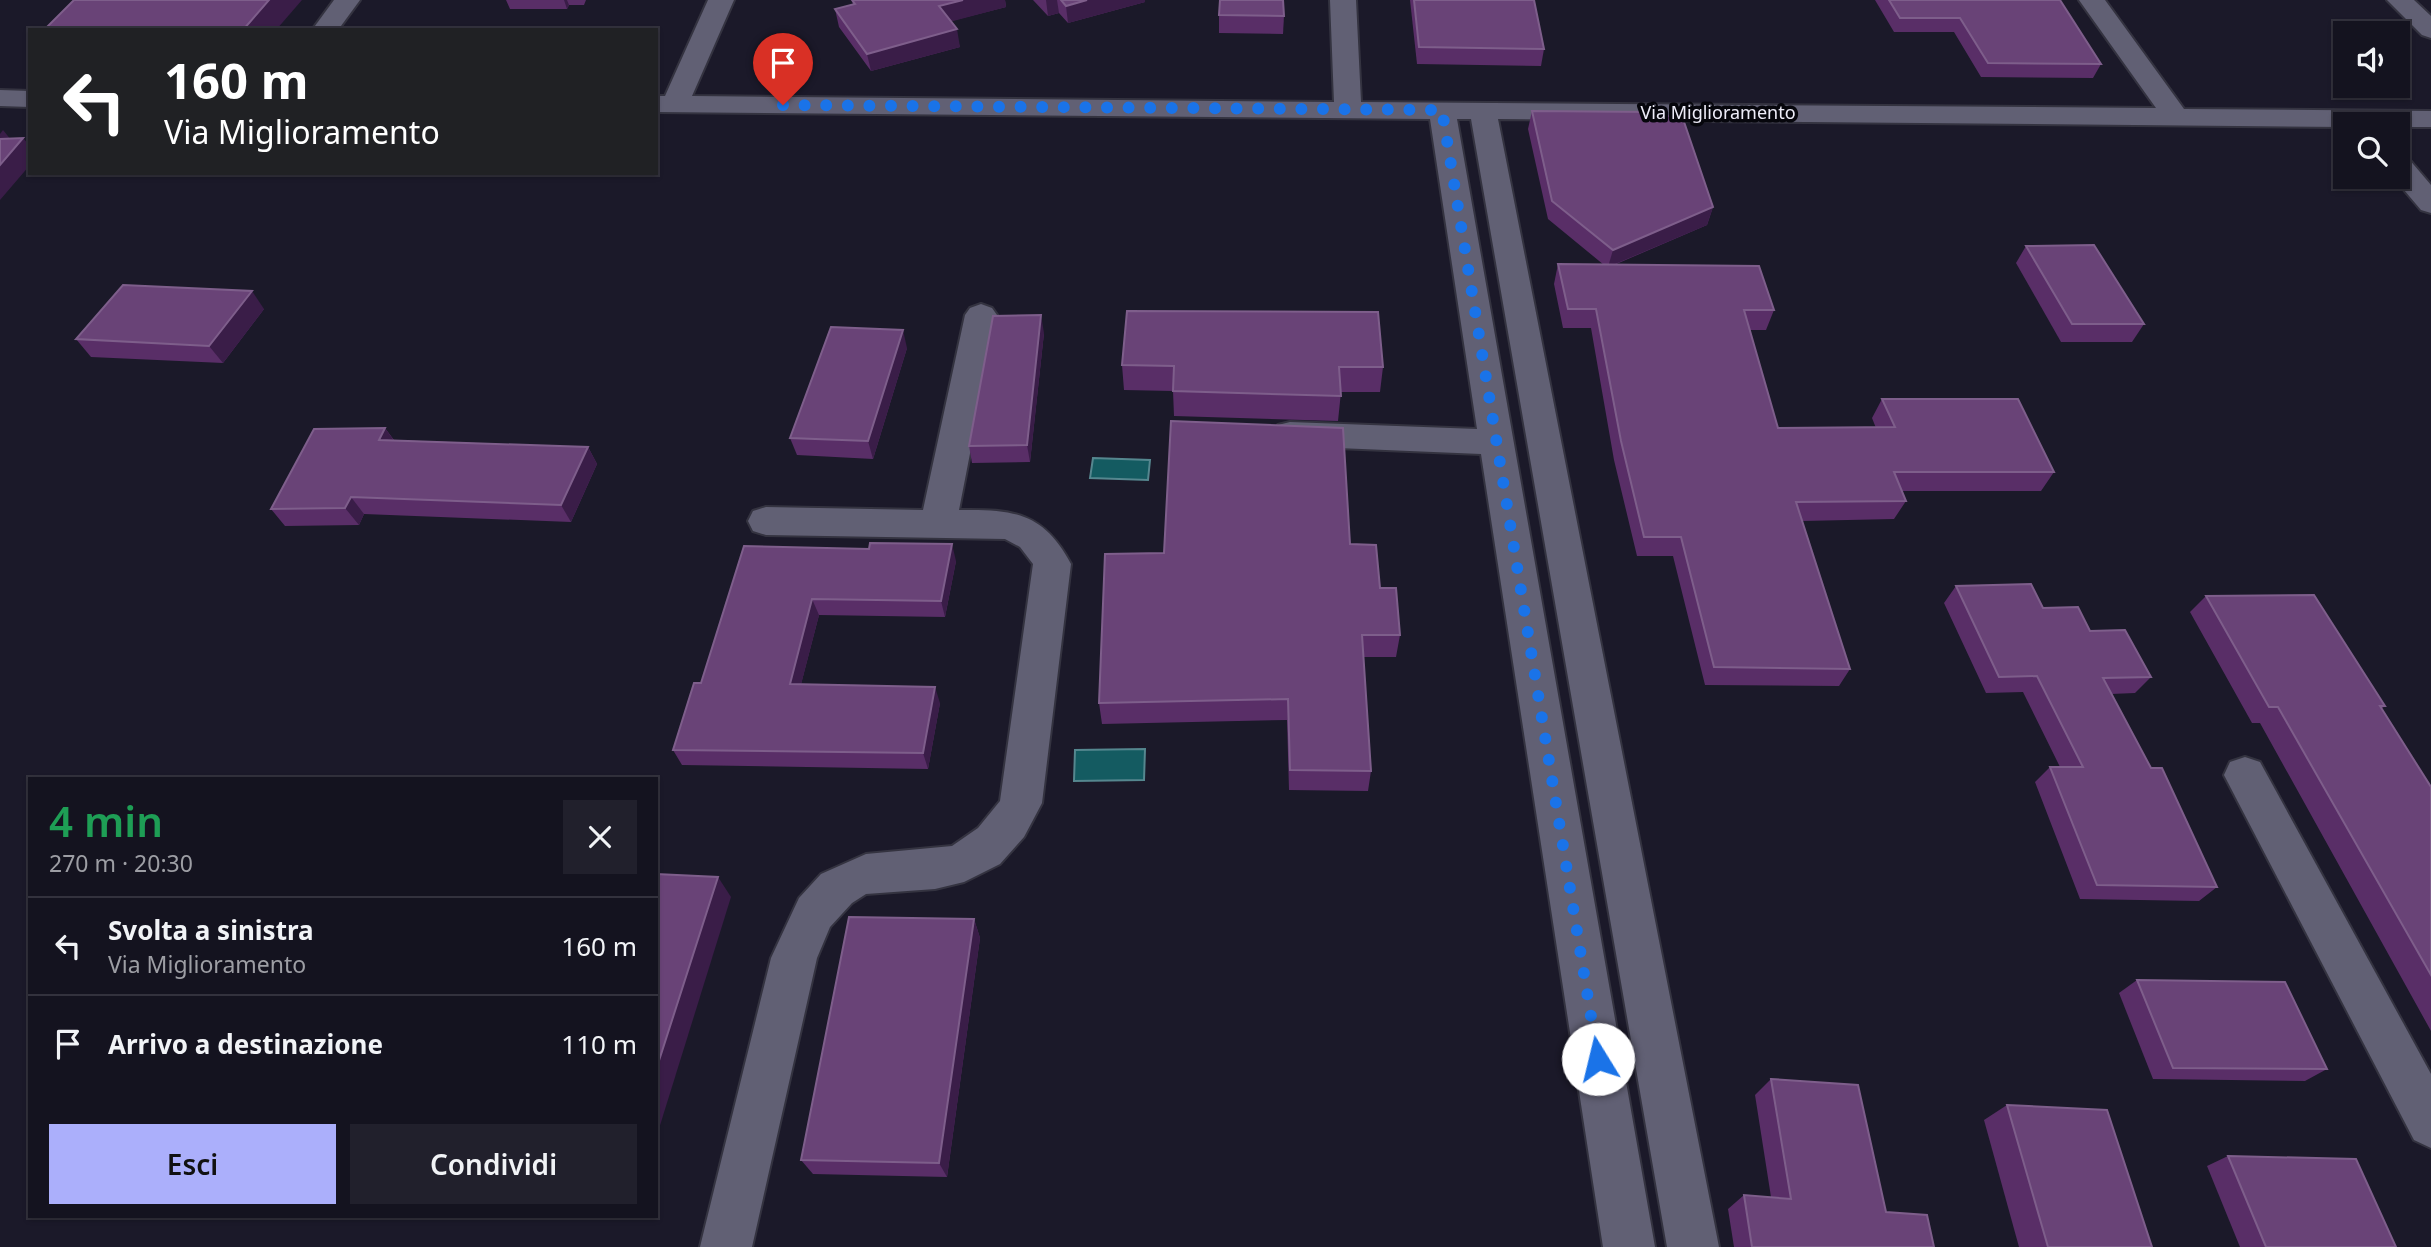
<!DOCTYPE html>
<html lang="it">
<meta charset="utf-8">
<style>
:root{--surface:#14131f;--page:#21202c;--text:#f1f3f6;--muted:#9d9ea4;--line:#33323d;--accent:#abaffb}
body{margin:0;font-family:"Noto Sans",sans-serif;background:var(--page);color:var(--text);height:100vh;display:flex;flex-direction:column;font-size:26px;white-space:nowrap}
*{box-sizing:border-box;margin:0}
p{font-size:23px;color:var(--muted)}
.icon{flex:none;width:38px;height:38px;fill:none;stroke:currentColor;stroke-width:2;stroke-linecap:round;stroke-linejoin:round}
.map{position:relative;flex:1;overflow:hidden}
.panel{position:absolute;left:28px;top:777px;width:630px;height:441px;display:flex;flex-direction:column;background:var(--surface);border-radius:0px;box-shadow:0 2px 5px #0004,0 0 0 2px var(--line)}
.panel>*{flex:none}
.top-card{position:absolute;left:28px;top:28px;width:630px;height:147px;border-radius:0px;box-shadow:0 2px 5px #0004,0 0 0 2px var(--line);background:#202124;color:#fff;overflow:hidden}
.fabs{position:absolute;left:2333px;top:21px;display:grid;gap:14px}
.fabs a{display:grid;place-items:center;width:77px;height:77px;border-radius:0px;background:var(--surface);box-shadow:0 2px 5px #0004,0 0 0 2px var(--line);font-size:35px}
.pin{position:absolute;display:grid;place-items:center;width:60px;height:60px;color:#fff;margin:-72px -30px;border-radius:50% 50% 50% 0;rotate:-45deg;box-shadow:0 0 7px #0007}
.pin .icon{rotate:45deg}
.me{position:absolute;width:77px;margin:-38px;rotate:351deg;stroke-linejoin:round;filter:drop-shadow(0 0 5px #0008)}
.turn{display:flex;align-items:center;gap:24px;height:147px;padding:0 21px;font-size:32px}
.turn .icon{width:91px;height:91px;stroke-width:2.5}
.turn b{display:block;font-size:49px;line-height:60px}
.round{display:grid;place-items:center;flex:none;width:74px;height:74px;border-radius:0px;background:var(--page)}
.headline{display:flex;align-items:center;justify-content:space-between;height:119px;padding:0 21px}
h1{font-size:42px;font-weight:600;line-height:52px;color:#1e9e55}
.primary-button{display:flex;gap:14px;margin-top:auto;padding:14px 21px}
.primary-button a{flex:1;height:80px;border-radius:0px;background:var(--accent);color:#111;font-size:28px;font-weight:600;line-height:80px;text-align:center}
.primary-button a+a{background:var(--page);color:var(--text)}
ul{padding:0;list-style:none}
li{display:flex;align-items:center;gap:21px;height:98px;padding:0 21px;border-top:2px solid var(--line)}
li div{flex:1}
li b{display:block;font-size:26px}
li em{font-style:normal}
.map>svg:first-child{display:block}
</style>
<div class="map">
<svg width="2431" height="1247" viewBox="0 0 2431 1247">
<rect width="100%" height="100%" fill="#1b1929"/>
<g fill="#145b61" stroke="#55878f" stroke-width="2">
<polygon points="1093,458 1150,460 1148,480 1090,478"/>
<polygon points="1145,749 1144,780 1074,781 1075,750"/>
</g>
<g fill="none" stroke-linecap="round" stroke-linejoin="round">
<g stroke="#343340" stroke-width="4">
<g id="minor">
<polygon points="334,0 360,0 338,30 312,30"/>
<polygon points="708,0 734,0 692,96 1334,102 1330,0 1356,0 1361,102 2156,108 2079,0 2105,0 2184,109 2431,111 2431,127 2398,127 2398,124 2345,127 1498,119 1719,1247 1667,1247 1471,119 1457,119 1655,1247 1603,1247 1481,454 1290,446 1278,443 1273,434 1278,425 1290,422 1477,429 1430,119 656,112 656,96 665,96"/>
<polygon points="2387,0 2414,0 2431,16 2431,38 2422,35"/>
<polygon points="0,90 30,91 30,107 0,106"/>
<polygon points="2398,155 2408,158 2431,185 2431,213 2421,210 2393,177 2398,177"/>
<path d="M981,304L992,308L997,315L959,510C1014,509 1044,513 1071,564L1042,803L1024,837L1000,864L964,882L935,889L866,894L852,903L830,927L817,958L752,1247H700L771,958L799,898L821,874L866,854L952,846L978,828L1000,801L1033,564L1020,547L1005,539L766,535L753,531L748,521L753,511L766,507L923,510L965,315L970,308Z"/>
<polygon points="2245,757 2260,762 2431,1074 2431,1148 2414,1140 2224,775 2230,762"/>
</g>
</g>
<use href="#minor" fill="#616074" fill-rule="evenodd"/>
</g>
<g fill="#592e67">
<polygon points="506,0 586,0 584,5 569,5 567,9 510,9"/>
<polygon points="852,0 1005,0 1006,7 951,21 960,47 871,71 839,27 835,9 853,5"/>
<polygon points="1033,0 1145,0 1145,2 1068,23 1059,13 1048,16"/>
<polygon points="1410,0 1534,0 1544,49 1541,66 1417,64"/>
<polygon points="1875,0 2060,0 2101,64 2093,78 1981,77 1954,32 1894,32"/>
<polygon points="1219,15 1284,16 1283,34 1219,33"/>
<polygon points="1532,111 1713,207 1707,225 1614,265 1774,310 1766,330 1750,330 1778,428 1876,428 1872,418 1882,399 2054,472 2041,491 1902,491 1906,501 1894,519 1802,521 1850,669 1839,686 1705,685 1673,556 1637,556 1614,460 1591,328 1563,328 1554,284 1558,264 1604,265 1548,219 1528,129"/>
<polygon points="2026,246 2144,324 2132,342 2061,342 2016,263"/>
<polygon points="264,309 223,363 91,357 76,339"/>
<polygon points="1044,333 1030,462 972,463 969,446"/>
<polygon points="907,348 873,459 797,455 790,438"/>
<polygon points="1122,365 1383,367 1380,392 1341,392 1338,421 1174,416 1173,391 1124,390"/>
<polygon points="385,428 394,440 588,447 597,464 571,522 364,514 359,525 285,526 271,509"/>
<polygon points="1350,544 1400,635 1396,657 1363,657 1371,771 1368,791 1289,790 1287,720 1102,724 1099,703 1164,553"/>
<polygon points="744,546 956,561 945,617 819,615 801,684 940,703 928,769 682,765 673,750 701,683"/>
<polygon points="1956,586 2043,608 2090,631 2151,677 2135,693 2111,694 2151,768 2217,887 2199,901 2080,899 2035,782 2050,767 2060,767 2023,692 1986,693 1944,603"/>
<polygon points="2206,596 2385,706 2381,709 2431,787 2431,1031 2260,723 2252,723 2190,612"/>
<polygon points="974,919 980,938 947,1177 813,1174 801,1160"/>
<polygon points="2137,980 2327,1069 2305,1081 2153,1079 2119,993"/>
<polygon points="1771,1079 1886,1212 1934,1247 1734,1247 1728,1209 1744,1195 1771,1197 1755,1095"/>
<polygon points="2007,1105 2152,1247 2019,1247 1984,1120"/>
<polygon points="2228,1156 2396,1247 2240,1247 2207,1166"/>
</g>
<g fill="#3a1d48">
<polygon points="269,0 302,0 276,30 243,30"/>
<polygon points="564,0 567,0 569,5 567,9"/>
<polygon points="963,0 1005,0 1006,7 942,24 939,6"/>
<polygon points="1046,0 1057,0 1059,13 1048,16"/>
<polygon points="1087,0 1145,0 1145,2 1068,23 1066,6"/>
<polygon points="957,29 960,47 871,71 867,54"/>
<polygon points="3,130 16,146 23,138 30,146 30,165 0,200 0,134"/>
<polygon points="1713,207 1707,225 1608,267 1613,250"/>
<polygon points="252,291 264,309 223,363 209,346"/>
<polygon points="1041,315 1044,333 1030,462 1027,445"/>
<polygon points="903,330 907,348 873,459 868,441"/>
<polygon points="385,428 397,445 379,440"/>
<polygon points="588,447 597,464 571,522 561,505"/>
<polygon points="351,497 364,514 359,525 345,508"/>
<polygon points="952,544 956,561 945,617 941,601"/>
<polygon points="812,599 819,615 797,700 790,684"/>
<polygon points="935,687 940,703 928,769 923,753"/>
<polygon points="718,877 731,897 657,1135 656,1134 656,1070"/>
<polygon points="974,919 980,938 947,1177 939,1163"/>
</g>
<g fill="#694377" stroke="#7e5e8b" stroke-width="2">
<polygon points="74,0 269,0 243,30 44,30"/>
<polygon points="852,0 963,0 939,6 957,29 867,54 835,9 855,4"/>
<polygon points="1061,0 1087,0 1066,6"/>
<polygon points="1220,0 1283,0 1284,16 1219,15"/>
<polygon points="1414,0 1534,0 1544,49 1419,47"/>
<polygon points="1889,0 2060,0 2101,64 1988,63 1960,18 1900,18"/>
<polygon points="1532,111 1653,112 1654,116 1682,116 1713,207 1613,250 1552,201"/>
<polygon points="23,138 0,165 0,139"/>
<polygon points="2094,245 2144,324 2072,324 2026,246"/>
<polygon points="1558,264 1759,266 1774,310 1744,310 1778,428 1895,427 1882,399 2018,399 2054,472 1894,472 1906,501 1796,502 1850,669 1714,667 1681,537 1644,537 1621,441 1596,309 1568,309"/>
<polygon points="123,285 252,291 209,346 76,339"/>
<polygon points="1127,311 1378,312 1383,367 1339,367 1341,396 1173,391 1174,366 1122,365"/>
<polygon points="1041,315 1027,445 969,446 993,316"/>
<polygon points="831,327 903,330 868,441 790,438"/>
<polygon points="1171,421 1343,428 1350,544 1376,545 1380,588 1396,588 1400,635 1362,635 1371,771 1290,770 1288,699 1099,703 1105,554 1164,553"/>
<polygon points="385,428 379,440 588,447 561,505 351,497 345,508 271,509 314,429"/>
<polygon points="870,543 952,544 941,601 812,599 790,684 935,687 923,753 673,750 694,683 701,683 744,546 869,549"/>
<polygon points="2031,584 2043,608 2078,607 2090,631 2125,630 2151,677 2103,678 2151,768 2162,768 2217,887 2097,885 2050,767 2083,767 2037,676 1999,677 1956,586"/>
<polygon points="2314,595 2385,706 2380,706 2431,787 2431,975 2278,707 2269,707 2206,596"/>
<polygon points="656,874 718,877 656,1070"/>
<polygon points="849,917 974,919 939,1163 801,1160"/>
<polygon points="2137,980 2285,982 2327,1069 2173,1068"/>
<polygon points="1771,1079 1858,1085 1886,1212 1927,1215 1934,1247 1752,1247 1744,1195 1791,1199"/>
<polygon points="2007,1105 2107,1110 2152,1247 2048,1247"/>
<polygon points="2228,1156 2356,1159 2396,1247 2266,1247"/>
</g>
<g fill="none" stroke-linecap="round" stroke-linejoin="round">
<polyline stroke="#1a73e8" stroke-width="12" stroke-dasharray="0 21.6" points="783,105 1442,110 1598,1059"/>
</g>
<g text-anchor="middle" stroke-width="7" stroke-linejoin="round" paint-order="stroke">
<g font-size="18" fill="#eeedf9" stroke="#06060c">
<text x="1718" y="119">Via Miglioramento</text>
</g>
</g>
</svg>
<div class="fabs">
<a><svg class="icon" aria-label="sound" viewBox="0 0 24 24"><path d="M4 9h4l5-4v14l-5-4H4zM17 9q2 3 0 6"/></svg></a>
<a><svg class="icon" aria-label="search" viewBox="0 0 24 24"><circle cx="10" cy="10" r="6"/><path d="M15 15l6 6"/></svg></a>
</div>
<div class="pin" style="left:783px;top:105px;background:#d93025"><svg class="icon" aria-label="arrive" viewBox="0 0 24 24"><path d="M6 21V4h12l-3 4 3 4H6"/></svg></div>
<svg class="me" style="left:1598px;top:1059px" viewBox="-20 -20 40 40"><circle r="19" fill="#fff"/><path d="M0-13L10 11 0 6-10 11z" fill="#1a73e8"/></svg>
<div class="top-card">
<div class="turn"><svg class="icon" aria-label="left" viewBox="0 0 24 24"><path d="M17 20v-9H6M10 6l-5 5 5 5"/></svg><div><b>160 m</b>Via Miglioramento</div></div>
</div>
<section class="panel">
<div class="headline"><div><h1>4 min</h1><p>270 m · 20:30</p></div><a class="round"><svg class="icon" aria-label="close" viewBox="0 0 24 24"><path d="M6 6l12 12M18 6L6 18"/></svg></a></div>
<ul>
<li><svg class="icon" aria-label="left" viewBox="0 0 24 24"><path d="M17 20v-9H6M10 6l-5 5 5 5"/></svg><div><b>Svolta a sinistra</b><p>Via Miglioramento</p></div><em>160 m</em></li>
<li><svg class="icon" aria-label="arrive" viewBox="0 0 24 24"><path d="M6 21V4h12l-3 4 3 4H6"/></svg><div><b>Arrivo a destinazione</b></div><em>110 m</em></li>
</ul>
<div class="primary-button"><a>Esci</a><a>Condividi</a></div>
</section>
</div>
